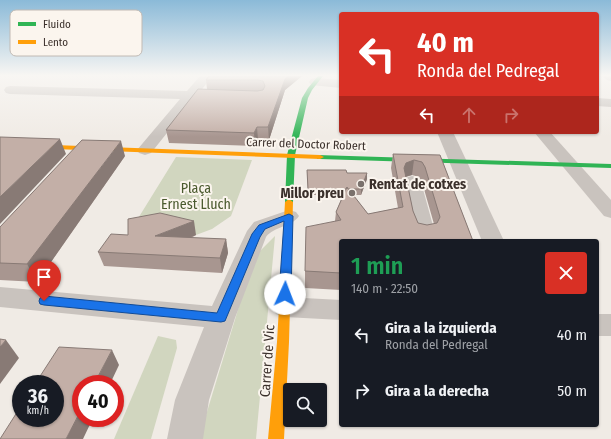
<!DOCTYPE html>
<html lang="es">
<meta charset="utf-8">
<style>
:root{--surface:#171b24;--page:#242831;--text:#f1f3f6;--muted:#9ea1a6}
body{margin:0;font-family:"Fira Sans Condensed",sans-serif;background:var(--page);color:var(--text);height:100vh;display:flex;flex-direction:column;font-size:15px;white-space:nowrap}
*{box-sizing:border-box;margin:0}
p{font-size:13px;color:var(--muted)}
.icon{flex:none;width:22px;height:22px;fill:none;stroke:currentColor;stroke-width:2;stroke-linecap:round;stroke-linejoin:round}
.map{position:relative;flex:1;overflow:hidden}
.sheet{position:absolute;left:339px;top:239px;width:260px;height:188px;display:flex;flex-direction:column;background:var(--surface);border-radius:4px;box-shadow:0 1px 3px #0004}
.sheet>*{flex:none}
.banner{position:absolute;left:339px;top:12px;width:260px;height:122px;border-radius:4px;box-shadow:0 1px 3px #0004;background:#d93025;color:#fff;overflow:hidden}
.fabs{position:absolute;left:283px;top:383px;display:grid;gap:8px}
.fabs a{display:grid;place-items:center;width:44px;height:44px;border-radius:4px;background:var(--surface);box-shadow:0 1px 3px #0004;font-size:20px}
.speed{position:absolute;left:12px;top:375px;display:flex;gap:8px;font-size:20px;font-weight:700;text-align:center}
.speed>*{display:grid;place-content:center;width:52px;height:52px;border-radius:50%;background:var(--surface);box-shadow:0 1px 3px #0004;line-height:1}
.speed small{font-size:10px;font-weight:400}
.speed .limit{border:6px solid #d22;background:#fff;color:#111}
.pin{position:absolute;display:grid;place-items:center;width:34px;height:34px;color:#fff;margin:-41px -17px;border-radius:50% 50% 50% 0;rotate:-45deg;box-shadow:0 0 4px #0007}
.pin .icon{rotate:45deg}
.me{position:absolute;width:44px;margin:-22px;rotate:2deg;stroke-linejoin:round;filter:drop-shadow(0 0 3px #0008)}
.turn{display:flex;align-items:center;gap:14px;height:84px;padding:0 12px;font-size:18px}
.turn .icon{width:52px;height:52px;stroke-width:2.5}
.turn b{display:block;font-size:28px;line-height:34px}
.lanes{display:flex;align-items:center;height:38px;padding:0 12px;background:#0003;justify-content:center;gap:20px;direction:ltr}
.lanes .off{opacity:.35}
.round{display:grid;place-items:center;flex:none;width:42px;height:42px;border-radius:4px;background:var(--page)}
.head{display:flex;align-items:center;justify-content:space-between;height:68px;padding:0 12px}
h1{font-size:24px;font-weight:600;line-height:30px;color:#1e9e55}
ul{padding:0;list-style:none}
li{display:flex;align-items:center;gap:12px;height:56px;padding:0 12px}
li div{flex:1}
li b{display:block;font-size:15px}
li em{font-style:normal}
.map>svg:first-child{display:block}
</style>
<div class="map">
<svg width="611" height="439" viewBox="0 0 611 439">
<rect width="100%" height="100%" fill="#f0ebe5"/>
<g fill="#d1d6bf">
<polygon points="176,157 252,160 231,216 212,229 196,235 164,227 129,233"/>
<polygon points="275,236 256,439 202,439 203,425 240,303 260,251"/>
<polygon points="158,336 176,340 177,348 151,439 114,439"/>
</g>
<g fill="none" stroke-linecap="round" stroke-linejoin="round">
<g fill="#c9c3be" fill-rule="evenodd">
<polygon points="200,76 212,76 200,92 226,93 227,96 226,99 194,99 151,153 145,155 139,153 137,150 180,99 10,94 6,93 4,90 6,87 10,86 187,91"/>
<polygon points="602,76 611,76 611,81 607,80"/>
<polygon points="315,78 341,80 341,88 311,85 309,82 311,79"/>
<polygon points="597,98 611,99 611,107 597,106"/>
<polygon points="437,132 453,132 504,241 482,241"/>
<polygon points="534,132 550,132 611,200 611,218 604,216"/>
<path d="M412,176L419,178L421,182L435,233L432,238L424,240L416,238C409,227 406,196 403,182L405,178Z"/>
<path d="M289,210L296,212L299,216C292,227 274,226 266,237L235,318L209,400L203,439H167L175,400L204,327L0,307V287L212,306L247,231L254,222Z"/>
<polygon points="285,297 341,300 341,320 285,317 276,314 272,307 276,300"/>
<rect x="597" y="314" width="14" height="22"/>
</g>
<g fill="#30b455" fill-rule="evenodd">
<polygon points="318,76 323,76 312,90 308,98 295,155 293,202 289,205 285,202 287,155 302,98 308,88"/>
<polygon points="317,155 611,164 611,168 320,159 317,159"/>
</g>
<g fill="#ff9f0a" fill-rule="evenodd">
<polygon points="0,143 320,155 324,157 320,159 0,147"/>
<polygon points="289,199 293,202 289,342 284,439 268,439 277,342 285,202"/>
</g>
</g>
<g fill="#a89690" fill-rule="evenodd">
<polygon points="209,76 302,76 285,90 269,140 258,140 255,146 169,143 166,130 207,89 206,80"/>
<path d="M393,154L440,155L473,241H341V290L305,288V271L335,221L336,212L343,195H308L307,170L347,173H367V179L361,195H353L368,214L398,208L391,168ZM412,175L419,177L422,182L434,224L427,225L418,223L413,211L406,177Z"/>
<polygon points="125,156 37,282 0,280 0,227"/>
<polygon points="128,235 196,235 191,238 226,239 228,253 222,273 104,266 98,252"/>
</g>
<g fill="#887a75">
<polygon points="288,76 302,76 285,90 269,140 268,127 285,79"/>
<polygon points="257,127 258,140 255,146 254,133"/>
<polygon points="60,139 66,154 0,224 0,197"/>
<polygon points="121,141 125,156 37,282 27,264"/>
<polygon points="414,160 412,175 404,177 404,168 406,163"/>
<polygon points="367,173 367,179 361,195 361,189"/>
<polygon points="194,221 196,235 159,250 155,236"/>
<polygon points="226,239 228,253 222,273 220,258"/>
<polygon points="6,340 19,358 0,384 0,347"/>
<polygon points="112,350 119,365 110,384 94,384"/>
<polygon points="81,410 81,418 93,418 83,439 66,439"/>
</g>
<g fill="#c3afa7" stroke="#887a75" fill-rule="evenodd">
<polygon points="209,76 288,76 285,79 268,127 257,127 254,133 166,130 198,89 257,91 263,90 265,86 263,81 258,80 206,80"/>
<polygon points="0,137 60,139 0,197"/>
<polygon points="82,140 121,141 27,264 0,263 0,227"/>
<path d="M393,154L440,155L473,241H341V273L305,271L306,227L341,220L336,212L347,187L368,214L403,207ZM414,160L422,162L425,167L440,217L437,223L427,225L418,223L413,211L404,168L406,163Z"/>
<polygon points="307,170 346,170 347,173 367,173 361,189 348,189 347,187 346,189 308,189"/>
<polygon points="160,213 194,221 155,236 226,239 220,258 98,252 111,234 128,235 128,219"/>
<polygon points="0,339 6,340 0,347"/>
<polygon points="59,347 112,350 94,384 81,384 81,410 66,439 0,439 21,406 21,418 55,418 55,384 35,384"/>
</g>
<linearGradient id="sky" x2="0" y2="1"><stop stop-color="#8bbad8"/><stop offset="0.55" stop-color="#f8f6f3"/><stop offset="1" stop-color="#f8f6f3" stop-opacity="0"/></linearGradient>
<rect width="611" height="137" fill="url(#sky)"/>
<polygon fill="#1a73e8" stroke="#114b97" points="289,214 293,216 291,294 289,297 285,298 281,297 279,294 284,221 265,229 260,237 225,321 221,322 44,305 40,304 39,301 40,298 44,296 217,313 252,234 259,225"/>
<g fill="#7a716c" stroke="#fbf5ee" stroke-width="1.5">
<circle cx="361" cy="184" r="4"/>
<circle cx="352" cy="193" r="4"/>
</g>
<g text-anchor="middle" stroke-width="4" stroke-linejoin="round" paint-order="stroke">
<g font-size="12" fill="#3b302b" stroke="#fbf5ee">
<text transform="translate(306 144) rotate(2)" y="4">Carrer del Doctor Robert</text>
</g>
<g font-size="14" font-weight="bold" fill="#3b302b" stroke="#fbf5ee" text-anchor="start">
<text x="369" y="189">Rentat de cotxes</text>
<text x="344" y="198" text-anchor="end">Millor preu</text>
</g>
<g font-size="14" fill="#4a5a2e" stroke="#fbf5ee">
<text x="196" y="193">Plaça<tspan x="196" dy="16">Ernest Lluch</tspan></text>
</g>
<g font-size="14" fill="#3b302b" stroke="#fbf5ee">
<text transform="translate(267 361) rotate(-86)" y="5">Carrer de Vic</text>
</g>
</g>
<rect x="10" y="10" width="132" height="46" rx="6" fill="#fbf5ee" stroke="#c1bab4" stroke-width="1"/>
<rect x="18" y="22" width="18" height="4" fill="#30b455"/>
<rect x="18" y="40" width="18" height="4" fill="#ff9f0a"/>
<g font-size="11" fill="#3b302b">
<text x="43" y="28">Fluido</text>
<text x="43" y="46">Lento</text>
</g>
</svg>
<div class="fabs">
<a><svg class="icon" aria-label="search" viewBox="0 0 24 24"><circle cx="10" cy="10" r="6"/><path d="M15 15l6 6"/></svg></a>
</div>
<div class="speed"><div>36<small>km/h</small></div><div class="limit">40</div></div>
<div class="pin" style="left:44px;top:301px;background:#d93025"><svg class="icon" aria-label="arrive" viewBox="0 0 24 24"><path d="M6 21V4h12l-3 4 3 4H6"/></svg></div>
<svg class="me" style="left:285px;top:294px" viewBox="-20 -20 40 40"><circle r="19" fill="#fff"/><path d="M0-13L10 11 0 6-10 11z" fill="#1a73e8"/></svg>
<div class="banner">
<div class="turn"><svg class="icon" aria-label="left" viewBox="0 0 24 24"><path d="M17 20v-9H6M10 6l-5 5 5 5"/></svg><div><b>40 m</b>Ronda del Pedregal</div></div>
<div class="lanes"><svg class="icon" aria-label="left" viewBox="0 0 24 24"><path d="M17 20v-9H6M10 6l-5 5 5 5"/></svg><svg class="icon off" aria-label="ahead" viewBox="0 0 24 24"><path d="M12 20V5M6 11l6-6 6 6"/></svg><svg class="icon off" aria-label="right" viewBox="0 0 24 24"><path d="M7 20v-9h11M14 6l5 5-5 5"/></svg></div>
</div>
<section class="sheet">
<div class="head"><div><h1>1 min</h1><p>140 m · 22:50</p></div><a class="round" style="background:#d93025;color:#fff"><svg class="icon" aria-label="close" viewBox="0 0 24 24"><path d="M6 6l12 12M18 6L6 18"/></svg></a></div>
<ul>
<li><svg class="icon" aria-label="left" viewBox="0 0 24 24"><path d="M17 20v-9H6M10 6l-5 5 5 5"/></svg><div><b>Gira a la izquierda</b><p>Ronda del Pedregal</p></div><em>40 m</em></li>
<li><svg class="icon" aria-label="right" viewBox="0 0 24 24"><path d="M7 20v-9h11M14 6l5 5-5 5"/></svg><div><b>Gira a la derecha</b></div><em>50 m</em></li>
</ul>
</section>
</div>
